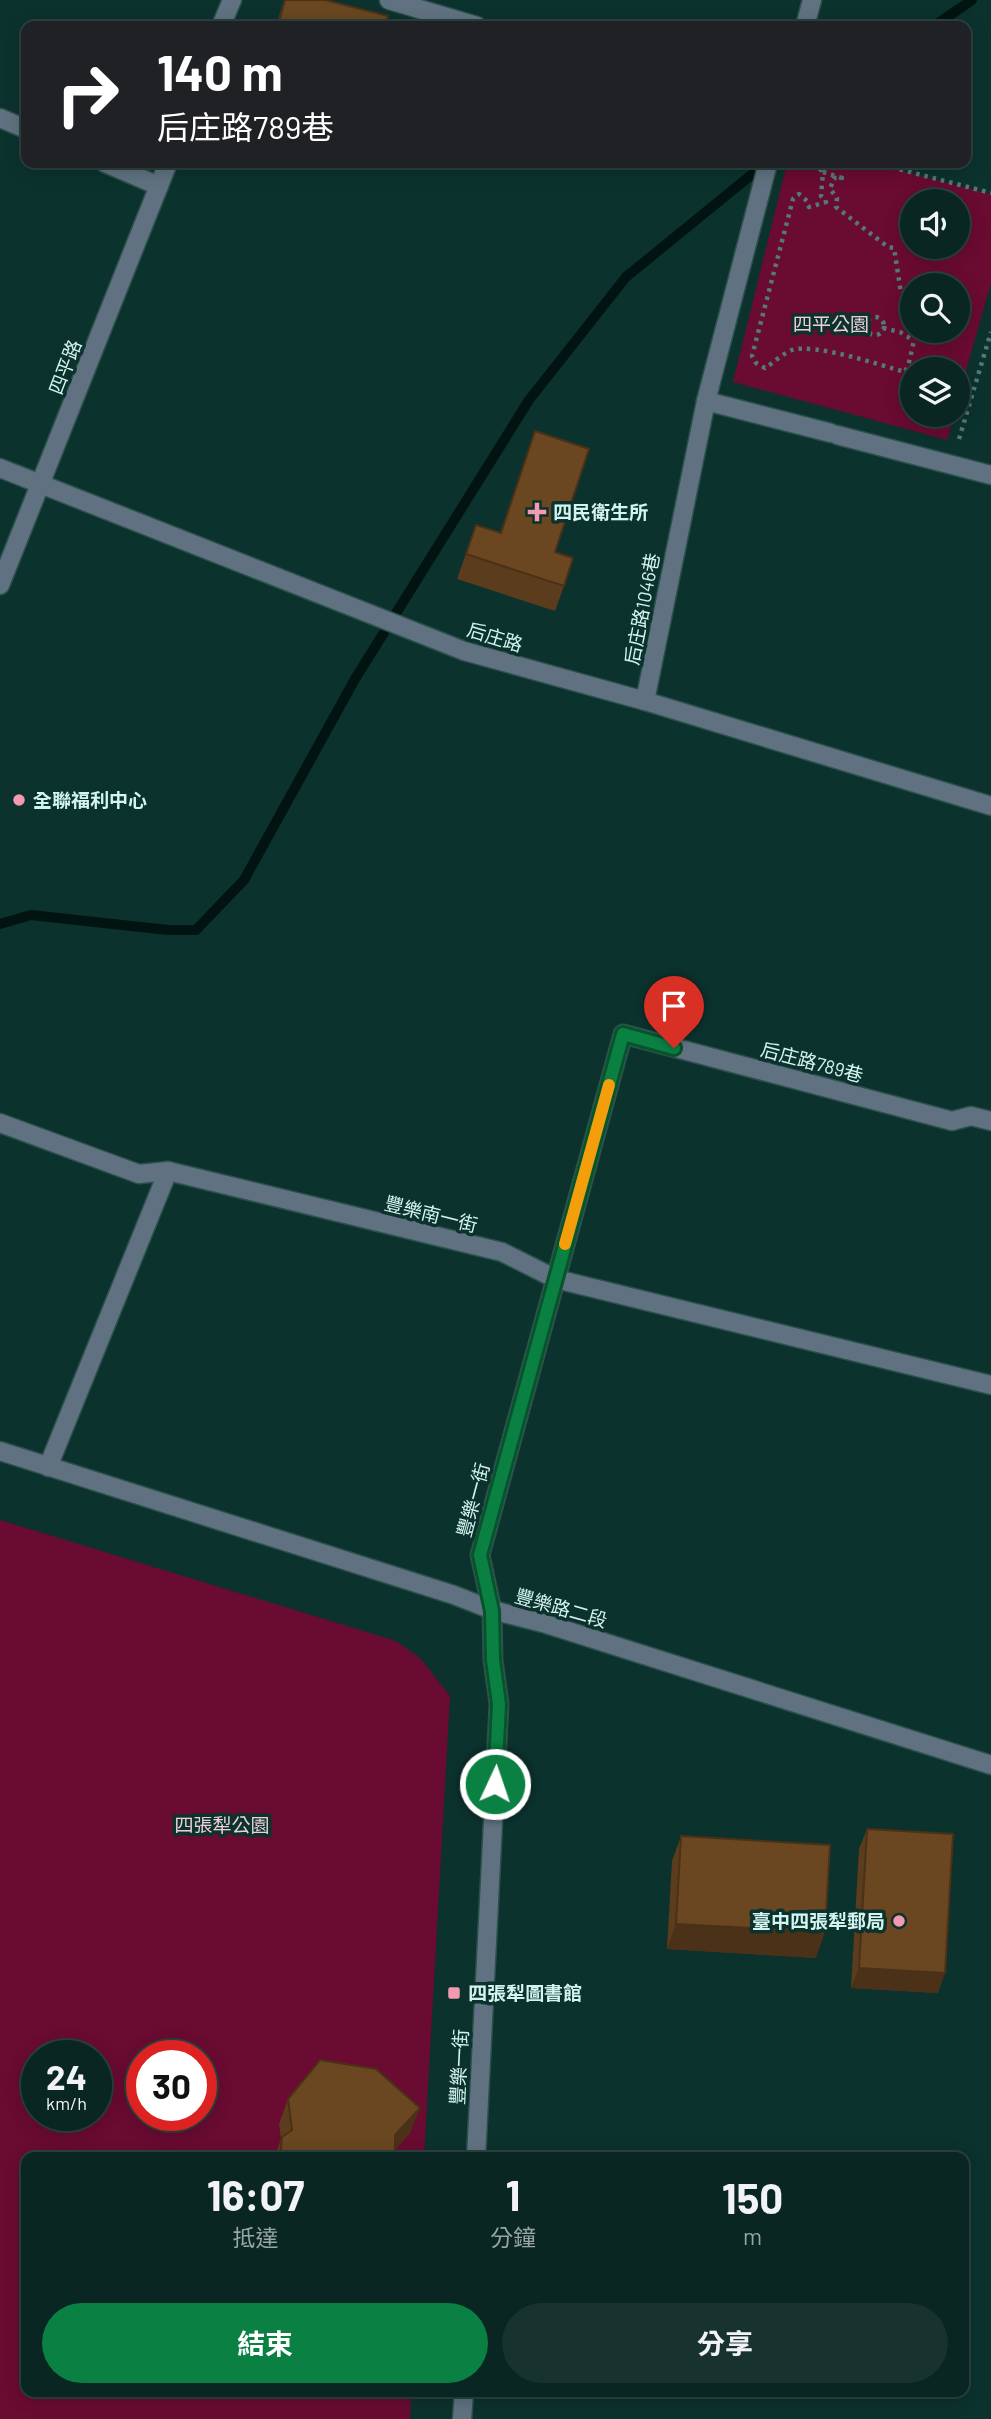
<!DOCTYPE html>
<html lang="zh-TW">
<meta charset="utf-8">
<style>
:root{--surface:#092622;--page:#17322f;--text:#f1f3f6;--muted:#99a5a5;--line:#294340;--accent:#0b8043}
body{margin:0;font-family:Barlow,"Noto Sans TC",sans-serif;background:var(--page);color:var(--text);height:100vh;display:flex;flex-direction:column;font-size:26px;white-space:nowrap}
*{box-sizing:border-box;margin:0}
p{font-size:23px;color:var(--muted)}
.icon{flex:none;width:38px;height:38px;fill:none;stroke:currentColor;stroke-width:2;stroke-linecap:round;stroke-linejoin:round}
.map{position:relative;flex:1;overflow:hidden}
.panel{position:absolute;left:21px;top:2152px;width:948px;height:245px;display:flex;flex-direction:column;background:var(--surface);border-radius:14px;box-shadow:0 4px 18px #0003,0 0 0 2px var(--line)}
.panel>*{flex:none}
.guide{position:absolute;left:21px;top:21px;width:950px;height:147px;border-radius:14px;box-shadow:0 4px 18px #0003,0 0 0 2px var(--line);background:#202124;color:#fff;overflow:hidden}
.controls{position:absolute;left:900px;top:189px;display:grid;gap:14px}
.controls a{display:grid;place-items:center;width:70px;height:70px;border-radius:50%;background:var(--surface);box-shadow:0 4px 18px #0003,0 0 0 2px var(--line);font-size:35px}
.speed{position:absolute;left:21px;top:2040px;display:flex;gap:14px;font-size:35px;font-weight:700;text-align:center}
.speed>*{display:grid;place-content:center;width:91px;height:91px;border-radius:50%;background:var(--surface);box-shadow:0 4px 18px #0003,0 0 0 2px var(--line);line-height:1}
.speed small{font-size:18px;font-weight:400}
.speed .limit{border:10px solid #d22;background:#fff;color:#111}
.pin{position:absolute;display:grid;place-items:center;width:60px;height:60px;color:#fff;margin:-72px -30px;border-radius:50% 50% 50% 0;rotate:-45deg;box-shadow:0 0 7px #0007}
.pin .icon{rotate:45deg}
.me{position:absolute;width:77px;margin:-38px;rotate:3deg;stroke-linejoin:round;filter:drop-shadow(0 0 5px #0008)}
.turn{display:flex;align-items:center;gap:24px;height:147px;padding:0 21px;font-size:32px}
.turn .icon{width:91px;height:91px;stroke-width:2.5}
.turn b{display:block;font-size:49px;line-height:60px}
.eta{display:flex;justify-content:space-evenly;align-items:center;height:119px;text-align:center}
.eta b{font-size:42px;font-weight:700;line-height:49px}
.cta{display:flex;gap:14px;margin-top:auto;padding:14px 21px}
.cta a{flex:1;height:80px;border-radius:42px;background:var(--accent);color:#fff;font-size:28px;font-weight:700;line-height:80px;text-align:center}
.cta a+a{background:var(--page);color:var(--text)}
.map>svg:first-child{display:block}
</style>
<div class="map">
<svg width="991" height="2419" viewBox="0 0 991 2419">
<rect width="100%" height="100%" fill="#0c322e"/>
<g fill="#6a0b31" fill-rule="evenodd">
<path d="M787,163H871L991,194V283L957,402V369H912V415H954L947,440L733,382ZM912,201H957V247H912ZM912,285H957V331H912Z"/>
<path d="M0,1520L396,1641L421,1659L450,1696L424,2158H26V2392H411L410,2419H0ZM37,2056H96V2116H37ZM142,2056H201V2116H142Z"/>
</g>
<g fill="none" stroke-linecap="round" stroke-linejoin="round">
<g stroke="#011412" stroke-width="10">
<polyline points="934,26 972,0"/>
<polyline points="0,924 31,915 168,930 196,930 244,880 355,679 529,400 626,277 766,163"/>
</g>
<g stroke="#2c514d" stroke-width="21">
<g id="minor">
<polyline points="389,0 477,26"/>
<polyline points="221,26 232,0"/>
<polyline points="805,26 812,0"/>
<polyline points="0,118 26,129"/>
<polyline points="105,163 159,186"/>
<polyline points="706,401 831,433"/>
<polyline points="837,435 991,475"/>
<polyline points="0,468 464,651 645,701 991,806"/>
<polyline points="0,585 168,163"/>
<polyline points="645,701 706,401 768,163"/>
<polyline points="0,1123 139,1174 168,1171"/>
<polyline points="0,1451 454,1595 492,1610 543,1623 991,1765"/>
<polyline points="48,1467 168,1171 502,1252 556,1279 991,1385"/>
<polyline points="476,2158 499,1704 493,1660 492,1610 480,1555 623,1034 952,1121 971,1116 991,1121"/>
<polyline points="462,2419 464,2392"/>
</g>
</g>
<g stroke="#557975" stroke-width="4.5" stroke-dasharray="3.5 5" stroke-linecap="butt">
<polyline points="813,163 823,172"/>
<polyline points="875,163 991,193"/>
<path d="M912,300L901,293L894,248L888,247L836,207L837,198L830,189L834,178H842L823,172L821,196L826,202L809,207L807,201L799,194L793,199L752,356L756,363L765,368C773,363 782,354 792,350C815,343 880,365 905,372C912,359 911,344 918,331"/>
<circle cx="875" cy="326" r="9"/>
<polyline points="883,328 900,332 913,340"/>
<polyline points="959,439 991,332"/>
</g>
<use href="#minor" stroke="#607281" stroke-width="18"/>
</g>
<g fill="#5b3c1c">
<polygon points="284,0 325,0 385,26 276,26"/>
<polygon points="535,431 555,552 564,586 555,611 457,579 476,525 500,533"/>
<polygon points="867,1829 938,1993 851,1988 859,1849"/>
<polygon points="681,1836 816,1958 667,1949 672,1861"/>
<polygon points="288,2099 410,2133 395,2150 395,2158 274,2158 281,2139 279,2124"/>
</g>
<g fill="#4a3117">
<polygon points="676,1924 825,1932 816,1958 667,1949"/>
<polygon points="859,1968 945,1973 938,1993 851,1988"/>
<polygon points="420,2108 410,2133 388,2158 395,2135"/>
</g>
<g fill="#6a4621" stroke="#4a3117" stroke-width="2">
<polygon points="285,0 325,0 388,16 385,26 278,26"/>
<polygon points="535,431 589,449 555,552 573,558 564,586 466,554 476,525 501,533"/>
<polygon points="867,1829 953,1834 945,1973 859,1968"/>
<polygon points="681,1836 830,1845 825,1932 676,1924"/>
<polygon points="320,2060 376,2069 420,2108 395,2135 395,2158 280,2158 282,2137 292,2130 288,2099"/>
</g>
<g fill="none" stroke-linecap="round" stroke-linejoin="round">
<g stroke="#07532c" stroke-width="18">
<polyline id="route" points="495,1784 499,1704 493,1660 492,1611 480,1555 623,1034 674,1048"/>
</g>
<use href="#route" stroke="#0b8043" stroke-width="12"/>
<polyline stroke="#f59e0b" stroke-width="12" points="565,1244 609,1085"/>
</g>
<g fill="#f29aaf" stroke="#0c322e" stroke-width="2.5">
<path d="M533.5 501.5h7v7h7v7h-7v7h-7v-7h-7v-7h7z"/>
<circle cx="19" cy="800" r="7"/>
<circle cx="899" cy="1921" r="7"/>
<rect x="447" y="1986" width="14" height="14" rx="3.5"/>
</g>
<g text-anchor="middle" stroke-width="7" stroke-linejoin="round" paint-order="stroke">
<g font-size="19" fill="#edd0d6" stroke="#0c322e">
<text x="831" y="331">四平公園</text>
<text x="222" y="1832">四張犁公園</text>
</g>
<g font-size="19" fill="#d3f4ef" stroke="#0c322e">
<text transform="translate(65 367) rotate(-69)" y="7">四平路</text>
<text transform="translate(642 609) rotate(-79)" y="7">后庄路1046巷</text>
<text transform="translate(495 637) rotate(17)" y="7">后庄路</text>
<text transform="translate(812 1062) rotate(15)" y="7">后庄路789巷</text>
<text transform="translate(431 1214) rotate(14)" y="7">豐樂南一街</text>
<text transform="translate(473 1500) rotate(-75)" y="7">豐樂一街</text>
<text transform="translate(561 1608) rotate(16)" y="7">豐樂路二段</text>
<text transform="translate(459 2067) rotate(-87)" y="7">豐樂一街</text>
</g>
<g font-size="19" font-weight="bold" fill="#d3f4ef" stroke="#0c322e" text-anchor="start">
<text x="553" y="519">四民衛生所</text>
<text x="33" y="807">全聯福利中心</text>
<text x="885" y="1928" text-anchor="end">臺中四張犁郵局</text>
<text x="468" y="2000">四張犁圖書館</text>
</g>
</g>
</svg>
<div class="controls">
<a><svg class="icon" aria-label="sound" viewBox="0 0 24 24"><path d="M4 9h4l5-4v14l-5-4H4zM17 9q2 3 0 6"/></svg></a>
<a><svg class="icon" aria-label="search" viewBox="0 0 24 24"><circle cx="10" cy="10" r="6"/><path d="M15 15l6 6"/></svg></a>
<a><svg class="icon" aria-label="layers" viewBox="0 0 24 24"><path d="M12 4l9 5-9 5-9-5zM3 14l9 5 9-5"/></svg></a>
</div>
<div class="speed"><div>24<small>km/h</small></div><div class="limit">30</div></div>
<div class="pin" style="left:674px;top:1048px;background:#d93025"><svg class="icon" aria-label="arrive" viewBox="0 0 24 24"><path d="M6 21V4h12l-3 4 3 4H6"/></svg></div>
<svg class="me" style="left:495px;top:1784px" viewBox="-20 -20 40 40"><circle r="17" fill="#0b8043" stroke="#fff" stroke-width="3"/><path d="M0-11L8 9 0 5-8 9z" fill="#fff"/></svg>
<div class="guide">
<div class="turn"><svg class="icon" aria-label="right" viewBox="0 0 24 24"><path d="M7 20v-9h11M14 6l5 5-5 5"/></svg><div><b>140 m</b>后庄路789巷</div></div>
</div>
<section class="panel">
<div class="eta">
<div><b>16:07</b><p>抵達</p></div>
<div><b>1</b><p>分鐘</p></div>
<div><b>150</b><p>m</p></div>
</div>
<div class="cta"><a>結束</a><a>分享</a></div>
</section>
</div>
